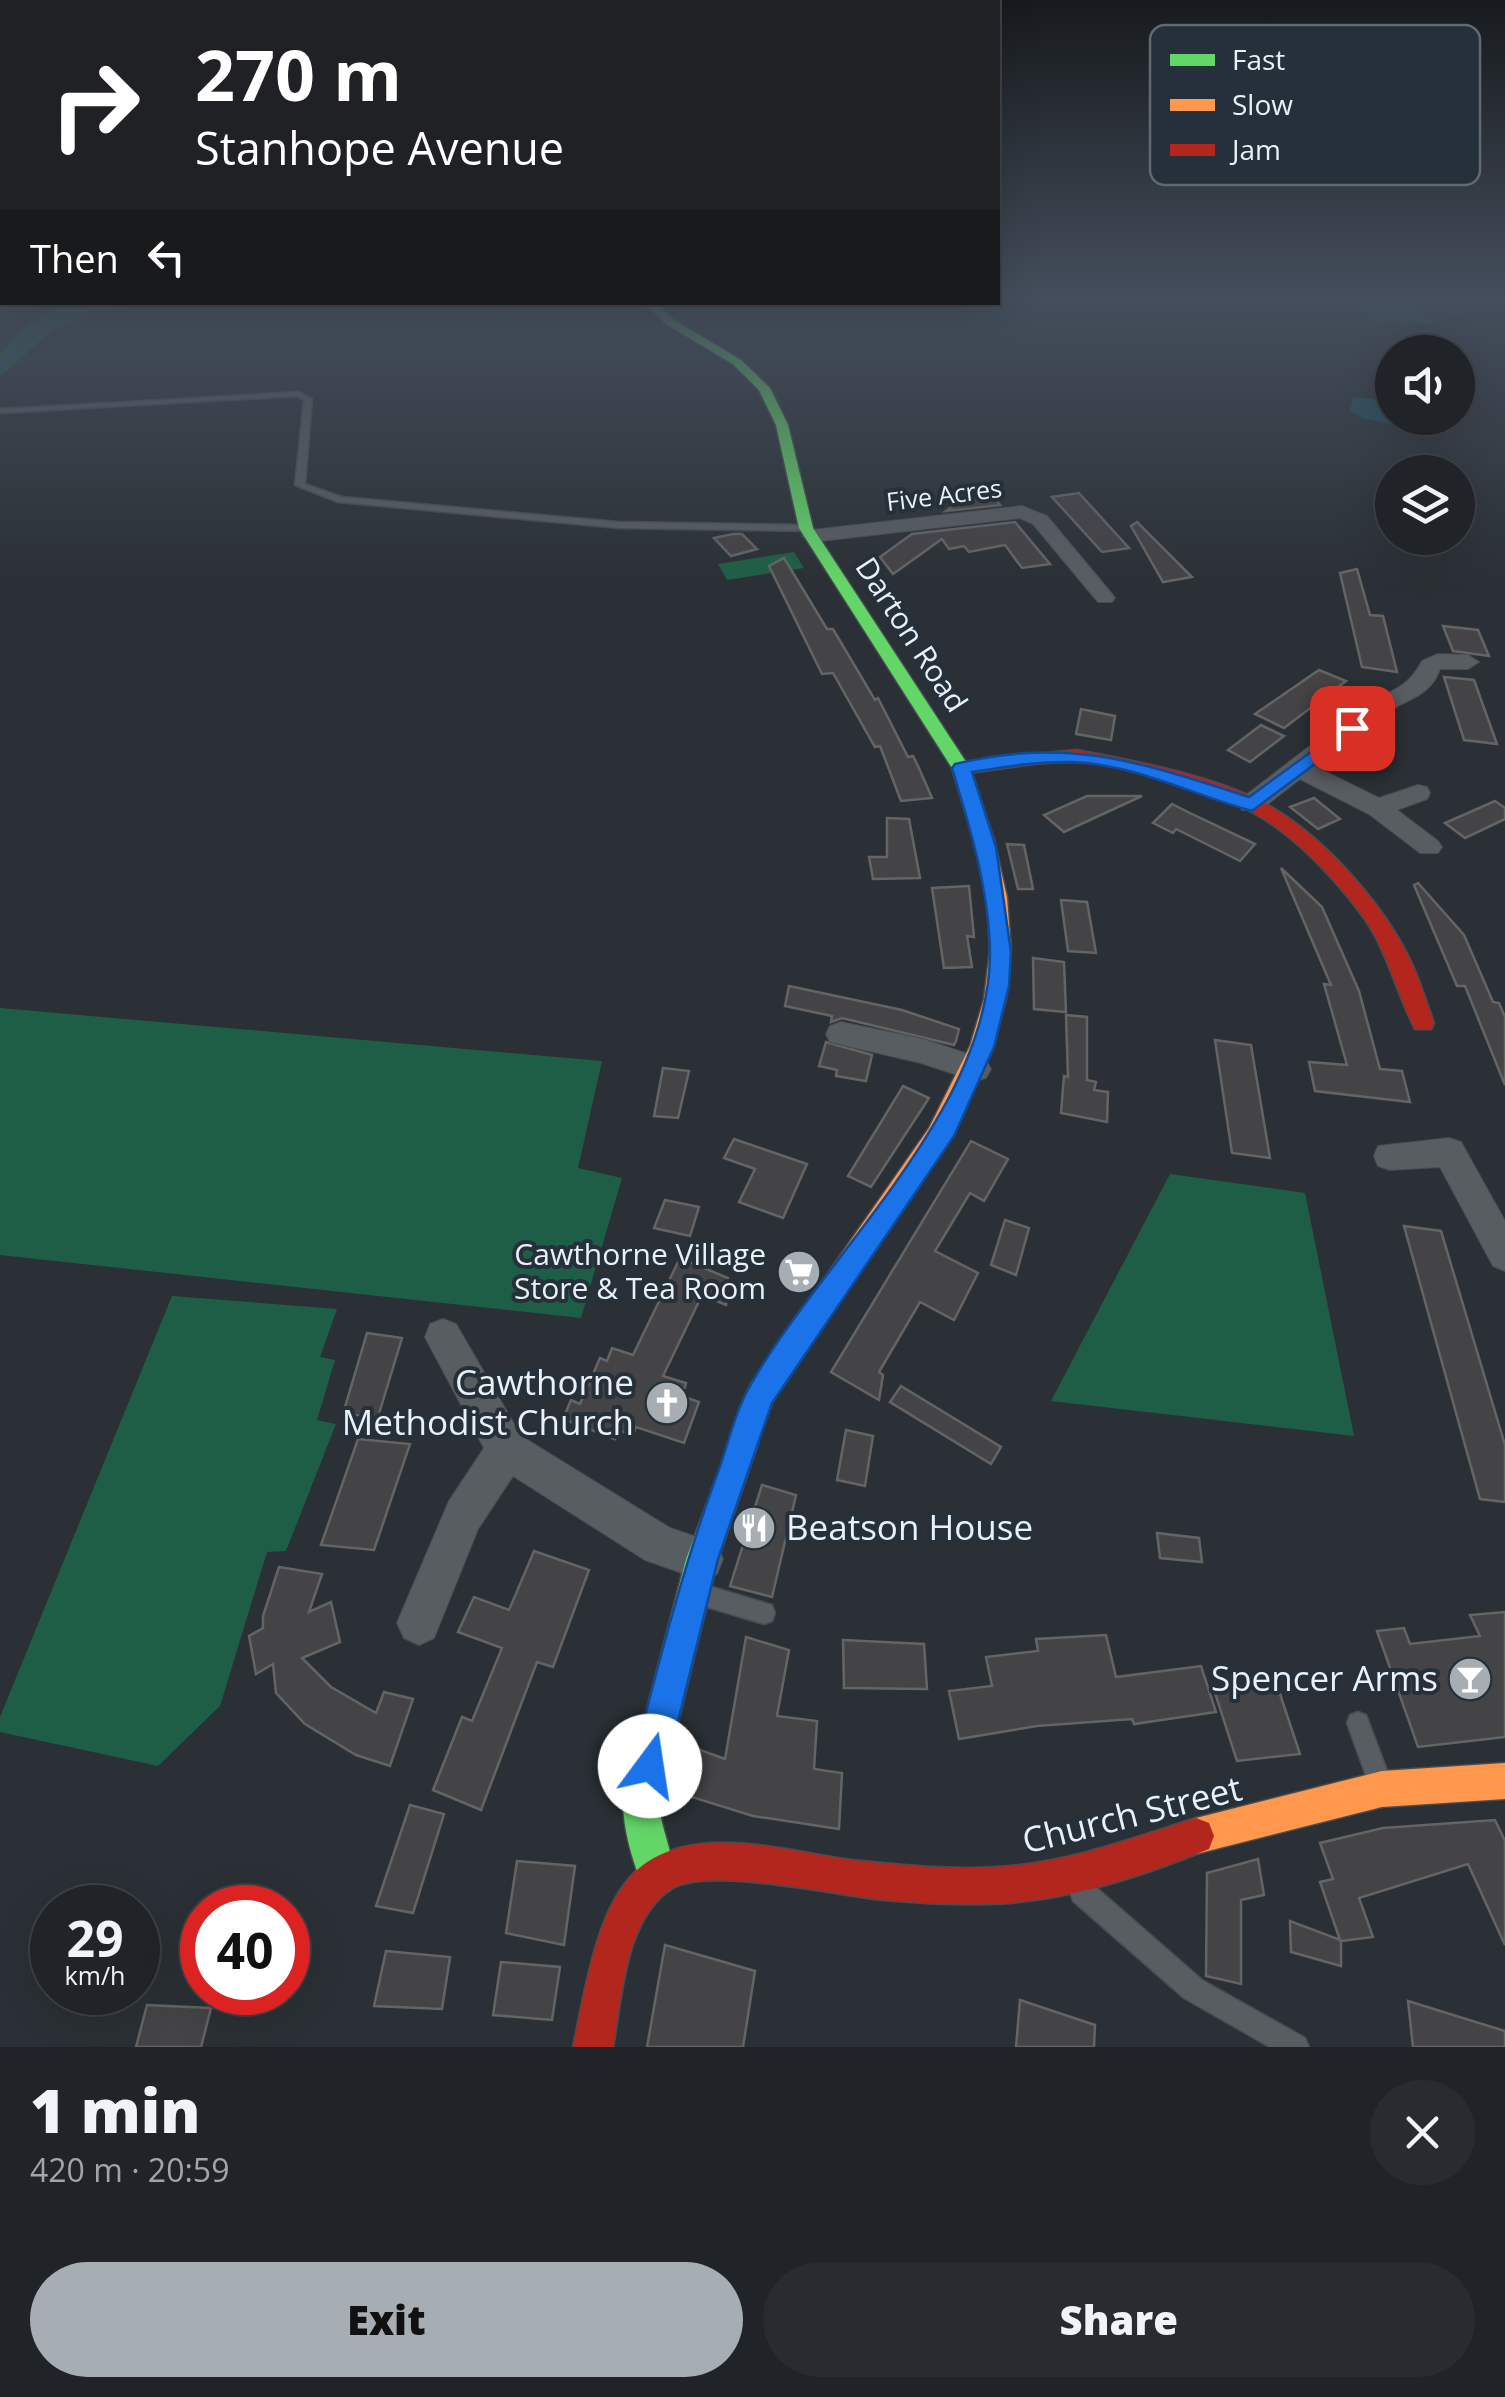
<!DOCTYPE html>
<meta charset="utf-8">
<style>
:root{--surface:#202428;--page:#282c30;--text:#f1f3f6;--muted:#a2a4a8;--line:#3d4145;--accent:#a6adb3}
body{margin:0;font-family:"Open Sans",sans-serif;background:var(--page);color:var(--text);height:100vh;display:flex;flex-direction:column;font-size:38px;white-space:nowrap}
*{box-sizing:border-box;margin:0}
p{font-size:32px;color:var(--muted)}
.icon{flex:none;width:55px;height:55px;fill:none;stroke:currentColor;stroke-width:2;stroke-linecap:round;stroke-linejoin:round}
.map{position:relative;height:2047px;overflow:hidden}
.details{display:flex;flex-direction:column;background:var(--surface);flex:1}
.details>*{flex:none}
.top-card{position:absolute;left:0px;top:0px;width:1000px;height:305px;box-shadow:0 10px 40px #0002,0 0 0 2px var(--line);background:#202124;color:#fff;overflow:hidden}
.controls{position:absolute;left:1375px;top:335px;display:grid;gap:20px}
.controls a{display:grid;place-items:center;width:100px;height:100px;border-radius:50%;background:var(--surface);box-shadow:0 10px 40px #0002,0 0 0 2px var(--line);font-size:50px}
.speed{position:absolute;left:30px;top:1885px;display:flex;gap:20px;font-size:50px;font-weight:700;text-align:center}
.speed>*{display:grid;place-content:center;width:130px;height:130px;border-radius:50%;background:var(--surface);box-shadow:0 10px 40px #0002,0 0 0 2px var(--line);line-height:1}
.speed small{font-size:25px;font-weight:400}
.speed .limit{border:15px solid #d22;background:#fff;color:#111}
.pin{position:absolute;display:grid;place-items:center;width:85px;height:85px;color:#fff;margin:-42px;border-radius:20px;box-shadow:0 5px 15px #0006}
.me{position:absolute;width:110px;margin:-55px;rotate:14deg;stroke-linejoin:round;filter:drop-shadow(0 0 8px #0008)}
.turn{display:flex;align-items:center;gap:35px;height:210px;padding:0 30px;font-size:45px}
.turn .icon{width:130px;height:130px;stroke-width:2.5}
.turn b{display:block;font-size:70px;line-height:85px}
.then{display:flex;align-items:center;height:95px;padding:0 30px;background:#0003;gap:20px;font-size:38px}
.round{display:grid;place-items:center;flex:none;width:105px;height:105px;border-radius:52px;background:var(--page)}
.overview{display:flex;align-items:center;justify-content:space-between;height:170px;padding:0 30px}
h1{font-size:60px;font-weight:800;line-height:75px}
.action{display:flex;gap:20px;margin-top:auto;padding:20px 30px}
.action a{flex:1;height:115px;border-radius:60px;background:var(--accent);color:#111;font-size:40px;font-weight:800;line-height:115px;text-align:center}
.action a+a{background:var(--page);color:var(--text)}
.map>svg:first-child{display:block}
</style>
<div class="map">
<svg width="1505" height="2047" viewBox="0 0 1505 2047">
<rect width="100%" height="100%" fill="#2a3035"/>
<g fill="#1f5e46">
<polygon points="1282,297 1409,297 1438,324 1373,321 1362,310 1294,310"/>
<path d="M76,303H148L96,314L52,330L0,377V354C22,331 43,307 76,303Z"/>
<polygon points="794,552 804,568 727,580 718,564"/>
<polygon points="0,1008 602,1061 578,1168 622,1178 581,1318 0,1255"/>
<polygon points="1170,1174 1305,1193 1354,1436 1051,1401"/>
<polygon points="172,1296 337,1309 320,1357 335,1360 317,1420 336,1424 286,1551 267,1552 220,1706 158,1766 0,1732 0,1717"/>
</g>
<polygon fill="#1e5260" points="1353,397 1392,401 1392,418 1441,418 1390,424 1362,418 1350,411"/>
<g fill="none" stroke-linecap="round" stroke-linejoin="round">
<polyline stroke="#1e5260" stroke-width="5" points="0,367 48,322 152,302"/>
</g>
<g fill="#444345" stroke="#656465" stroke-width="2.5">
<polygon points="986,488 1000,505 946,511 977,489"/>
<polygon points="1079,493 1129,548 1102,552 1052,497"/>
<polygon points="1015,522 1050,564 1022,568 1005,545 969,552 964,546 949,549 942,539 893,574 880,557 912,534"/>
<polygon points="1137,522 1192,577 1163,582 1131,526"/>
<polygon points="733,534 742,534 757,549 731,556 714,538"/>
<polygon points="784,558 827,629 833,629 875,700 878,698 908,757 913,756 918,766 932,798 901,801 880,746 875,747 833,673 822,674 769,566"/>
<polygon points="1357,569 1370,615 1383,616 1397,672 1362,667 1340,573"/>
<polygon points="1443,626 1478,630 1489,656 1453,651"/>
<polygon points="1319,670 1346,681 1284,728 1255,714"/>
<polygon points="1444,677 1474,680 1497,744 1464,740"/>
<polygon points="1081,709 1115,716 1111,740 1076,734"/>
<polygon points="1261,725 1284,736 1250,762 1228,750"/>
<polygon points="1087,796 1142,796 1064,832 1044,815"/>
<polygon points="1314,798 1340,819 1318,829 1290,807"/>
<polygon points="1495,801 1505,808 1505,819 1465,838 1445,823"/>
<polygon points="1172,804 1192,814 1255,844 1240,861 1176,829 1173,833 1153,823"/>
<polygon points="887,818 909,819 920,878 873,879 869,857 887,857"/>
<polygon points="1007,844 1024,845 1033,889 1018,889"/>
<polygon points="1281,868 1322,907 1359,991 1380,1069 1402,1071 1410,1102 1315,1091 1309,1062 1347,1065 1324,984 1331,985"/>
<polygon points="1418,883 1464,935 1493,1002 1499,1003 1505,1017 1505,1085 1465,986 1457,986 1414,885"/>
<polygon points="969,886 974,937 967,936 972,967 944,968 932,888"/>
<polygon points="1061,900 1087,902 1096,953 1068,951"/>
<polygon points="1033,958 1064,962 1066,1012 1034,1009"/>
<polygon points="789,986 902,1010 959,1029 956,1041 954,1045 842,1018 831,1022 832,1016 785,1006"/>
<polygon points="1066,1015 1087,1017 1087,1080 1096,1082 1094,1090 1108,1092 1107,1122 1061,1113 1064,1076 1068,1077"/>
<polygon points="1215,1040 1251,1045 1270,1158 1232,1153"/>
<polygon points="826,1042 872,1055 866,1081 836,1076 837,1070 819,1066"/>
<polygon points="663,1068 689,1071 678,1118 654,1116"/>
<polygon points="903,1086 929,1098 871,1187 848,1176"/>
<polygon points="734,1139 807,1164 783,1218 739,1202 755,1169 724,1158"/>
<polygon points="971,1141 1008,1159 984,1201 970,1193 935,1251 978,1273 954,1320 920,1302 879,1372 883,1375 879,1400 831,1372"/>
<polygon points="665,1200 699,1207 690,1236 654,1228"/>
<polygon points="1005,1220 1029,1228 1016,1275 991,1265"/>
<polygon points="1404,1226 1441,1231 1505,1445 1505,1502 1480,1499"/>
<polygon points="680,1258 728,1278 726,1305 702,1295 663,1376 686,1383 682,1396 699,1402 684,1443 636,1427 633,1435 618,1430 615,1439 563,1419 571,1400 580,1404 600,1358 607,1361 612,1348 633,1355"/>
<polygon points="367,1333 402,1338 378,1417 343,1414"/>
<polygon points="901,1386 1001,1447 991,1464 890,1402"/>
<polygon points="846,1430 873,1436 865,1486 837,1480"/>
<polygon points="358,1439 410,1444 374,1550 321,1545"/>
<polygon points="762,1485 796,1495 772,1597 730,1586"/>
<polygon points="1157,1533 1199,1538 1202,1562 1160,1558"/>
<polygon points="534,1551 589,1570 553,1667 537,1662 481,1810 433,1790 462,1717 472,1721 502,1648 458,1632 474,1597 509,1610"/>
<polygon points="279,1567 322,1574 309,1612 331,1602 340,1642 302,1658 331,1687 376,1713 384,1692 413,1699 390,1766 356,1755 305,1724 276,1693 273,1664 256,1674 249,1636 263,1628 263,1616"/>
<polygon points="1505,1612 1505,1737 1418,1747 1377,1631 1404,1628 1410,1644 1480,1636 1470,1615"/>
<polygon points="1106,1635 1116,1677 1201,1666 1216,1712 1134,1724 1132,1719 1037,1726 959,1739 949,1691 992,1686 986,1657 1038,1651 1036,1639"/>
<polygon points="746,1637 789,1650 777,1716 817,1721 814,1769 842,1773 839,1829 753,1816 682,1794 692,1747 725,1759"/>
<polygon points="843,1640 924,1644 927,1689 844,1688"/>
<polygon points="1277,1685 1300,1754 1237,1761 1215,1693"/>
<polygon points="410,1805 444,1814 413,1913 376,1906"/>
<polygon points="1495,1820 1505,1841 1505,1945 1468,1864 1359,1898 1373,1937 1341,1941 1341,1966 1291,1952 1290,1921 1340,1940 1320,1882 1333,1879 1320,1843 1383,1828"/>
<polygon points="1258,1859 1264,1895 1241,1900 1241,1984 1206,1976 1207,1873"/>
<polygon points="517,1861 575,1866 564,1945 506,1933"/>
<polygon points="665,1945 755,1971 743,2047 647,2047"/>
<polygon points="386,1951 450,1957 442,2009 374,2006"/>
<polygon points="501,1962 560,1967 552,2020 493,2015"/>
<polygon points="1020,2000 1095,2025 1094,2047 1016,2047"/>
<polygon points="1408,2001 1505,2031 1505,2047 1413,2047"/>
<polygon points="147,2005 211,2008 201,2047 136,2047"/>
</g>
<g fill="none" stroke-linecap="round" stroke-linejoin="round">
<g stroke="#474c51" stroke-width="3">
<g id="lane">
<polygon points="298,392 312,399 305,484 342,497 619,522 806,525 811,528 806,531 619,528 338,502 295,485 304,400 297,396 0,413 0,409"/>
<polygon points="702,1584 772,1605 775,1613 772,1621 764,1624 694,1603 691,1595 694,1587"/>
<polygon points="1358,1712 1366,1715 1389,1776 1385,1784 1377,1788 1369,1784 1347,1723 1350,1715"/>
<polygon points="1082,1880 1091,1883 1202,1980 1305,2038 1309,2047 1270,2047 1184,1998 1073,1901 1070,1892 1073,1883"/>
</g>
</g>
<g stroke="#474c51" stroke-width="2">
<g id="street">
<polygon points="1022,506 1047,516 1112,594 1115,598 1112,602 1098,602 1033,524 1020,518 812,542 802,536 812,530"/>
<path d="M1438,654L1468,655L1479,662L1468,669H1440C1431,696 1407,699 1386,713C1361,729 1339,749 1316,767L1379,798L1418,785L1427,787L1430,793L1427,799L1397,810L1438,841L1442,847L1438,853H1420L1369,814L1300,779L1260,810H1242L1238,804L1242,798C1284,767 1325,732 1369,704C1395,687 1406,690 1422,661Z"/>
<polygon points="841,1022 923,1039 986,1060 991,1069 986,1078 975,1081 921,1063 830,1042 826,1034 830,1026"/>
<polygon points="1449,1138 1461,1142 1505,1221 1505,1271 1493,1266 1440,1167 1390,1170 1378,1166 1374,1156 1378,1146"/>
<polygon points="443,1319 456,1324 521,1436 670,1528 717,1544 723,1559 717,1574 702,1580 645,1560 513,1476 478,1529 434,1638 419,1645 404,1638 397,1623 449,1501 484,1448 425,1337 430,1324"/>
</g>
</g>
<g stroke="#474c51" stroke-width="3">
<g id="fast">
<polygon points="642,302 654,302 674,320 741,360 770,388 788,425 813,528 970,768 994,840 991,845 984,847 974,840 952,768 799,528 776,425 759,390 733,364 666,324"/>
<path d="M743,1429L753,1434L758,1444L718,1559L659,1801C659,1830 681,1864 670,1890L657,1895L644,1890C633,1862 623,1831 623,1801L686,1559L733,1434Z"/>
</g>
</g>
<g stroke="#474c51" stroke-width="3">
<g id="slow">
<polygon points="984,833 994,840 1007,897 1011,950 1006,999 993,1046 946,1143 772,1403 753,1454 743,1459 733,1454 728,1444 750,1385 929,1128 970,1046 984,999 990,950 987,897 974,840"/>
<polygon points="1505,1763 1505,1799 1382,1807 1196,1854 1183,1849 1178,1836 1183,1823 1196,1818 1382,1771"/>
</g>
</g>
<g stroke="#474c51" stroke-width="3">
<g id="jam">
<path d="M1076,750C1135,761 1222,777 1273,808C1327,840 1387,908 1413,966C1421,984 1427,1004 1434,1023L1431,1029H1415C1396,992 1388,953 1364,918C1337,881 1299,840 1259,816C1221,793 1120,763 1076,762C1039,761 998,770 961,774L952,768L961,762Z"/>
<path d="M1196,1818L1209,1823L1214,1836L1209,1849C1140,1877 1064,1902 989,1904C954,1905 919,1903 883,1900C837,1895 710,1867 673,1888C625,1917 622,1998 613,2047H573C585,1993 596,1900 643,1865C700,1823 789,1852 852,1860C900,1865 948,1870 997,1867C1067,1863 1130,1839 1196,1818Z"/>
</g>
</g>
<use href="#lane" fill="#585d61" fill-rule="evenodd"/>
<use href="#street" fill="#585d61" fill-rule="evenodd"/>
<use href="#fast" fill="#63d668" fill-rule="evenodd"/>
<use href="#slow" fill="#ff974d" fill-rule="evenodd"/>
<use href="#jam" fill="#b3261e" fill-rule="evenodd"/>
</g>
<linearGradient id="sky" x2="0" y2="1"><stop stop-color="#171a1d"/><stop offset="0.51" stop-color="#444e5c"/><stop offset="1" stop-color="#444e5c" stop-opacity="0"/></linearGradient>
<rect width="1505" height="583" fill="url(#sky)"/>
<path fill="#1a73e8" stroke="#114b97" stroke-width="2.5" d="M1352,722L1361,728L1359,731L1252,811C1193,795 1134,764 1072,762C1038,761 1005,767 972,772L996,847L1011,952L1009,986L994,1047L954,1136L772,1403L718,1559L667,1766L662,1779L650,1784L637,1779L632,1766C658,1666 683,1566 719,1469C729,1441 736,1409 751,1384C825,1255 990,1110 990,953C989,890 970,827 952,768L955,764C1068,736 1143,763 1249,797Z"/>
<defs>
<g id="supermarket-disc" transform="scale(2.25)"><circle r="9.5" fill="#a6adb3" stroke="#25303a"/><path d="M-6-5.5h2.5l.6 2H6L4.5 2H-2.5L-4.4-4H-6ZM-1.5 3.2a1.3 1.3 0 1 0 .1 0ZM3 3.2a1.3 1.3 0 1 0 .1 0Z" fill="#fff"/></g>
<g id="church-disc" transform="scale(2.25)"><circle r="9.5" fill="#a6adb3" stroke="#25303a"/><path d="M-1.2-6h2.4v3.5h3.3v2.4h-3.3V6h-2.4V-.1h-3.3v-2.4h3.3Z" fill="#fff"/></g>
<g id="restaurant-disc" transform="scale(2.25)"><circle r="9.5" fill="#a6adb3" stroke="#25303a"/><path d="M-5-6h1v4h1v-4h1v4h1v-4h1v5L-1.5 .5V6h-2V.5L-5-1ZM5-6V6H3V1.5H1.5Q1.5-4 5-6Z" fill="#fff"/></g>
<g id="bar-disc" transform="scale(2.25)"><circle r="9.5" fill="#a6adb3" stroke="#25303a"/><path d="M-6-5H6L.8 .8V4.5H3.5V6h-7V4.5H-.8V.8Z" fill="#fff"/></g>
</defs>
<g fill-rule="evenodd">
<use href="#supermarket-disc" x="799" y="1272"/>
<use href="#church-disc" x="667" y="1403"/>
<use href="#restaurant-disc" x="754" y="1528"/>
<use href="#bar-disc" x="1470" y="1679"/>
</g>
<g text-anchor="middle" stroke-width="8" stroke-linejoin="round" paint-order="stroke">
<g font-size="25" fill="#e9f0f7" stroke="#25303a">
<text transform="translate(944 495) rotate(-7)" y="9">Five Acres</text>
</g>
<g font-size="30" fill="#e9f0f7" stroke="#25303a">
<text transform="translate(911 635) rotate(57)" y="10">Darton Road</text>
</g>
<g font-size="30" fill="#e9f0f7" stroke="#25303a" text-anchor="end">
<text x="766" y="1265">Cawthorne Village<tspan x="766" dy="34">Store &amp; Tea Room</tspan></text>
</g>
<g font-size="35" fill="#e9f0f7" stroke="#25303a" text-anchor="end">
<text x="634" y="1395">Cawthorne<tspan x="634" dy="40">Methodist Church</tspan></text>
<text x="786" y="1540" text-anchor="start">Beatson House</text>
<text x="1438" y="1691">Spencer Arms</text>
</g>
<g font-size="35" fill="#e9f0f7" stroke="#25303a">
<text transform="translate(1132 1815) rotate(-14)" y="12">Church Street</text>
</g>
</g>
<rect x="1150" y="25" width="330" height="160" rx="15" fill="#25303a" stroke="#606a73" stroke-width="2.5"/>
<rect x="1170" y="54" width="45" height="12" fill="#63d668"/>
<rect x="1170" y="99" width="45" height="12" fill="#ff974d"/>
<rect x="1170" y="144" width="45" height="12" fill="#b3261e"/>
<g font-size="28" fill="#e9f0f7">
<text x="1232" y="70">Fast</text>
<text x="1232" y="115">Slow</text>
<text x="1232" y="160">Jam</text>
</g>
</svg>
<div class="controls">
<a><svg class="icon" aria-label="sound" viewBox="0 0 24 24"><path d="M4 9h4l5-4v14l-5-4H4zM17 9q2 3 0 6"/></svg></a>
<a><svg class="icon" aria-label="layers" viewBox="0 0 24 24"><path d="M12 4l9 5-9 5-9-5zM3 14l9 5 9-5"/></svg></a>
</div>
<div class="speed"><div>29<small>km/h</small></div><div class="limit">40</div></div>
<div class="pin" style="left:1352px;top:728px;background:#d93025"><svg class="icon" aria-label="arrive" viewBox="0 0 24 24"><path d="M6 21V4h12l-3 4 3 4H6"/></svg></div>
<svg class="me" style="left:650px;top:1766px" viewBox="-20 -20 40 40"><circle r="19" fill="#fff"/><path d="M0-13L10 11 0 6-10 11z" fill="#1a73e8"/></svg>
<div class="top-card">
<div class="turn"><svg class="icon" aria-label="right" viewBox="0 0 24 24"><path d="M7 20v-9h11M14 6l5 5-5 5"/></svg><div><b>270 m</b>Stanhope Avenue</div></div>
<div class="then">Then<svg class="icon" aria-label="left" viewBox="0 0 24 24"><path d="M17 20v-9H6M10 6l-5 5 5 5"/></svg></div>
</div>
</div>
<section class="details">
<div class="overview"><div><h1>1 min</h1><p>420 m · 20:59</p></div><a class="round"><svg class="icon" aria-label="close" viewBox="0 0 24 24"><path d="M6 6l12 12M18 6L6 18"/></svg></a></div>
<div class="action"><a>Exit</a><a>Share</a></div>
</section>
